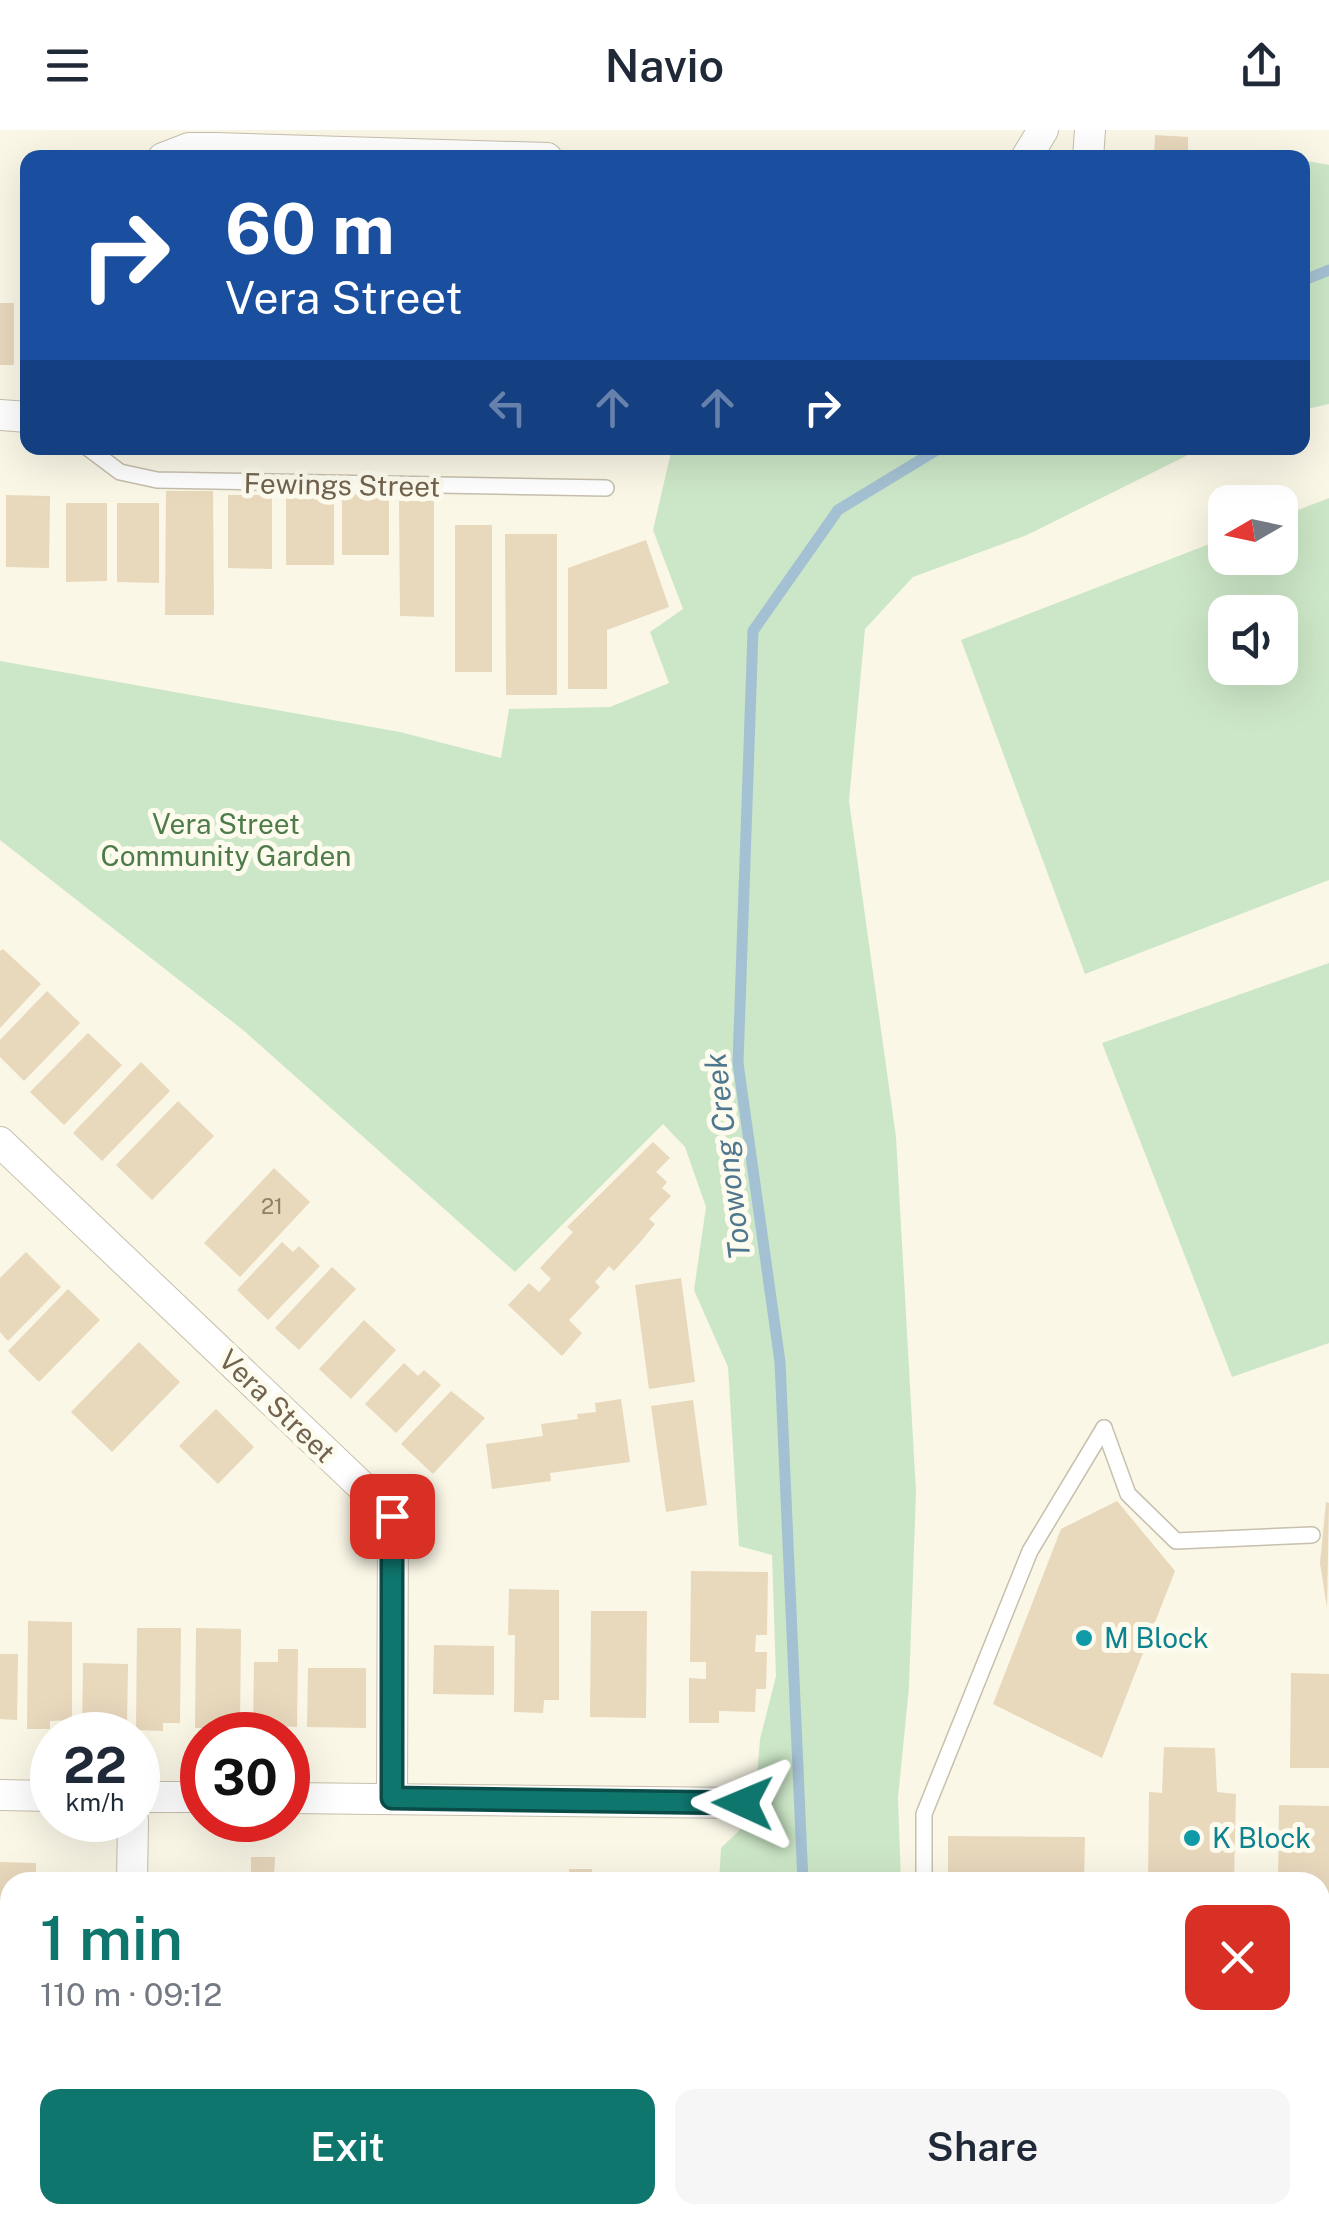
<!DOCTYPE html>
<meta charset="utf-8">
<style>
:root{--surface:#fff;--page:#f6f6f7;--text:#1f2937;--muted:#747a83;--accent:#0f766e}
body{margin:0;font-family:"Public Sans",sans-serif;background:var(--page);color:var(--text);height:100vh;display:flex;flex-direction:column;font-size:38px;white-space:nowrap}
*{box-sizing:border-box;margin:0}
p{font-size:32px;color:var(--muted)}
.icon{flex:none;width:55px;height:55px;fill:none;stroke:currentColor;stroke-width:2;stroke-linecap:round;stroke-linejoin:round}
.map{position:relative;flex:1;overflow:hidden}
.panel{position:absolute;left:0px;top:1742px;width:1330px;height:352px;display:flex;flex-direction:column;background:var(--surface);border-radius:30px 30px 0 0;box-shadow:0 10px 40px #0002}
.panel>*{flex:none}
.banner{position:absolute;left:20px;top:20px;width:1290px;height:305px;border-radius:20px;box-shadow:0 10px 40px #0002;background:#1a4fa0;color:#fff;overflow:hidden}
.needle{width:65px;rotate:261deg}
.buttons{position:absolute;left:1208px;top:355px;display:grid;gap:20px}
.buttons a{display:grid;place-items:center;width:90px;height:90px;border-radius:20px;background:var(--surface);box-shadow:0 10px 40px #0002;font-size:50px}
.speed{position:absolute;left:30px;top:1582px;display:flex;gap:20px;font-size:50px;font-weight:700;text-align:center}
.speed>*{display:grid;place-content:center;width:130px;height:130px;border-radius:50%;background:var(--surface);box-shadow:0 10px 40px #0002;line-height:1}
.speed small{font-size:25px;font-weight:400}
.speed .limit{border:15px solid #d22;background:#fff;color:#111}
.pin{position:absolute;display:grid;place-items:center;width:85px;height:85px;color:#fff;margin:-42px;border-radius:20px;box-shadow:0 5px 15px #0006}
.me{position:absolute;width:110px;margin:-55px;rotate:271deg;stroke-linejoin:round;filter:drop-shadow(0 0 8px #0008)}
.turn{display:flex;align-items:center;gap:35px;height:210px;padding:0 40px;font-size:45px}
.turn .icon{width:130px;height:130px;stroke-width:2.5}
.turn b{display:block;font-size:70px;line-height:85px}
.lanes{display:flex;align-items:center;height:95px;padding:0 40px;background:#0003;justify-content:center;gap:50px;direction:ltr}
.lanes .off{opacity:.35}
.round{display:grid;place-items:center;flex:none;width:105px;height:105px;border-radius:20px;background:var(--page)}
.summary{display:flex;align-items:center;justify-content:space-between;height:170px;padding:0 40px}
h1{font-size:60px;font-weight:600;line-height:75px;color:var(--accent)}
.cta{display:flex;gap:20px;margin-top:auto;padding:20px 40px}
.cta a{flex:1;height:115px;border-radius:20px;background:var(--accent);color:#fff;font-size:40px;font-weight:600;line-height:115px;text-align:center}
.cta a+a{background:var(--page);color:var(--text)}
header{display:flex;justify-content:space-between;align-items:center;height:130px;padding:0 40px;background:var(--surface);font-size:45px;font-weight:600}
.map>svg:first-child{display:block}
</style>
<header><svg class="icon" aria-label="menu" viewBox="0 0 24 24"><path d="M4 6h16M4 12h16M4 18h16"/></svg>Navio<svg class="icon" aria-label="share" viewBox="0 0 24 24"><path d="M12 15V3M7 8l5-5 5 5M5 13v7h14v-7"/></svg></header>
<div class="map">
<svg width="1329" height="2093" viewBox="0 0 1329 2093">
<rect width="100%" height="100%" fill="#faf7e7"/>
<g fill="#cce7c7" fill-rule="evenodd">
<polygon points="1302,30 1329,35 1329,274 1303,280"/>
<polygon points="672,318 1202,318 1027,405 913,447 865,499 849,671 896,1007 916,1362 909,1557 898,1668 901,1752 719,1752 721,1718 754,1686 760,1609 776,1546 772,1425 739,1416 728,1237 694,1160 706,1077 685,1017 663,994 515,1142 243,900 0,710 0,531 400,602 501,628 509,579 610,577 669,553 650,502 683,479 653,400"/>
<path d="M1329,368V750L1085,844L961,510L1225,408V428H1280V387ZM1280,482V538H1225V482Z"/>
<polygon points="1329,833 1329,1213 1232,1247 1102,913"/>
<polygon points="744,2085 893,2085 891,2093 748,2093"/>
</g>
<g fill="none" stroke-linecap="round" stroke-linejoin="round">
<g stroke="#a4c1d3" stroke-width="11">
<polyline points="1302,151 1329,140"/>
<polyline points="803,1752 780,1232 738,933 753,501 838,380 940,318"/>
<polyline points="785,2093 785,2085"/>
</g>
</g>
<g fill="#e8d8bc">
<polygon points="1155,5 1188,7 1188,28 1154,28"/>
<rect x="23" y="171" width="5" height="64"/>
<rect x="0" y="173" width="14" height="62"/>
<polygon points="166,361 213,361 214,485 165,485"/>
<rect x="342" y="364" width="47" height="61"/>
<polygon points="6,365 50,366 49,438 6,437"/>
<polygon points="228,365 272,365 272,439 228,438"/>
<polygon points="334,367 334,435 286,435 286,368"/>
<polygon points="399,371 434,371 434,487 400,486"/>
<polygon points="66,373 107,373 107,451 66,452"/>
<polygon points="117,373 159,373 159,453 117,452"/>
<rect x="455" y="395" width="37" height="147"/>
<polygon points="505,404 557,404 557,565 506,565"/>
<polygon points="646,410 669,477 607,500 607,559 568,559 568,438"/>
<polygon points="3,819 41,854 0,898 0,821"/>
<polygon points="47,861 80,893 24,951 0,927 0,910"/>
<polygon points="88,903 122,935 64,995 30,962"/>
<polygon points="141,932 170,961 102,1031 73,1003"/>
<polygon points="178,971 214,1006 152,1070 116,1035"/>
<polygon points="653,1012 670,1028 656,1042 667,1052 662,1058 671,1066 649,1089 655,1094 642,1110 614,1141 609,1136 595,1152 600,1157 569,1190 582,1203 562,1226 508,1175 529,1153 539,1162 551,1149 540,1138 573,1102 567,1097"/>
<polygon points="274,1038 310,1072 240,1147 204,1113"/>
<polygon points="282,1112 293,1122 299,1116 320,1136 268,1190 237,1160"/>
<polygon points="26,1122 61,1157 8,1211 0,1202 0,1148"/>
<polygon points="332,1137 356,1159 299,1220 275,1198"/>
<polygon points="681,1148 695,1252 649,1259 635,1155"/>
<polygon points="68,1159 100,1190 39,1252 8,1221"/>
<polygon points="364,1190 396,1220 351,1269 319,1239"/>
<polygon points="139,1212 180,1252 112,1322 71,1282"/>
<polygon points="404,1233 418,1246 424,1240 441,1255 396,1303 365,1274"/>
<polygon points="451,1261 485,1288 433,1344 401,1314"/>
<polygon points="621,1269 630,1332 550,1343 551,1351 492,1359 486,1314 543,1306 541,1294 578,1289 577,1284 596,1282 595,1273"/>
<polygon points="693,1270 707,1375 666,1382 651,1276"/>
<polygon points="216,1279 254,1317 218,1354 179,1316"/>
<polygon points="1117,1371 1175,1441 1102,1628 993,1574 1061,1399"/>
<polygon points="1326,1372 1329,1373 1327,1478 1320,1433"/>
<polygon points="691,1441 768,1442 767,1505 756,1505 755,1522 767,1522 766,1559 756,1559 755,1582 719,1581 719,1593 689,1593 689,1548 706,1549 706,1532 690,1532"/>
<polygon points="509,1459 559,1460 559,1570 544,1570 543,1583 514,1582 515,1505 508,1505"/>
<polygon points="591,1481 647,1481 646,1588 590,1587"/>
<polygon points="28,1491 72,1492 72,1590 50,1591 50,1599 27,1599"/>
<polygon points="137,1498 181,1498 180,1593 163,1593 163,1601 136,1600"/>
<polygon points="196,1498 241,1499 240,1598 195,1598"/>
<polygon points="434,1515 494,1516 494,1565 433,1564"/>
<polygon points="278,1519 298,1519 297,1597 277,1596 277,1605 253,1604 254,1532 278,1532"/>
<polygon points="0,1524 18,1524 17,1590 0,1589"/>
<polygon points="83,1533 128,1534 127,1595 108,1595 108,1602 82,1602"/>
<polygon points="308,1538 366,1538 366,1598 307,1597"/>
<polygon points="1291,1543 1329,1544 1329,1638 1290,1638"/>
<polygon points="1164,1617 1215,1618 1217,1662 1236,1664 1234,1752 1148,1752 1149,1662 1162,1663"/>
<polygon points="1279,1675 1329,1676 1329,1822 1320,1822 1320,1752 1278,1752"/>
<polygon points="948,1706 1085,1707 1084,1752 948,1752"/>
<polygon points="251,1727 275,1727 274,1745 293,1745 293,1752 225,1752 225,1744 251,1744"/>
<polygon points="0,1732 36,1733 36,1752 10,1752 10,1772 0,1772"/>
<rect x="569" y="1739" width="23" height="13"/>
<rect x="0" y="1789" width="10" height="45"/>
<rect x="0" y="1847" width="10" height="58"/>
<rect x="1320" y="1857" width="9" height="147"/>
<rect x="0" y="1938" width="10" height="52"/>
<polygon points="0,2057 10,2057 11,2093 0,2093"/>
<polygon points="1320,2058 1329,2067 1326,2093 1129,2093 1122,2085 1320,2085"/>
<polygon points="224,2085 312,2085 312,2091 224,2093"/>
<rect x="387" y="2085" width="42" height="8"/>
<rect x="448" y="2085" width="46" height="8"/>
<rect x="624" y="2085" width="45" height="8"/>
</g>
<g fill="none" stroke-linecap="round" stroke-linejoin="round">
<g stroke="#c8bfac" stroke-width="18">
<g id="lane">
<polyline points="88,318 120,342 157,350 606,358"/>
<polyline points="1104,1298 1128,1364 1176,1411 1312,1405"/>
<polyline points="924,1752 924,1684 1030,1421 1104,1298"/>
<polyline points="1042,2085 1045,2093"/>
</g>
</g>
<g stroke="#c8bfac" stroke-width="32">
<g id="street">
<polyline points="163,28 189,18 215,18 547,28"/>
<polyline points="1026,28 1043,0"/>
<polyline points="1088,28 1090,0"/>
<polyline points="0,285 28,287"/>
<polyline points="0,1012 393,1386 392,1669"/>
<polyline points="0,1665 52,1666"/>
<polyline points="138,1667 202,1667"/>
<polyline points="288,1668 743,1673"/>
<polyline points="132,1752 133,1690"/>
<polyline points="126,2093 126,2085"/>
</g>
</g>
<use href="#lane" stroke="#fff" stroke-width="15"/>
<use href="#street" stroke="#fff" stroke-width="30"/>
</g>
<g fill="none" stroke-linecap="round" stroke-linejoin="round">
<g stroke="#0a4d48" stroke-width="25">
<polyline id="route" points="392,1386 392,1668 743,1673"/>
</g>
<use href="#route" stroke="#0f766e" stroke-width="18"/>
</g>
<g fill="#0f9aa8" stroke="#fdfbed" stroke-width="4">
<circle cx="1084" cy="1508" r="10"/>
<circle cx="1192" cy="1708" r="10"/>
</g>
<g text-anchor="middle" stroke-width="10" stroke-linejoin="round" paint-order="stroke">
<g font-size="22" fill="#90806a">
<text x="272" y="1084">21</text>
</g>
<g font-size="28" fill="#72634e" stroke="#fdfbed">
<text transform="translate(342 355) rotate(1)" y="10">Fewings Street</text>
<text transform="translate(277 1276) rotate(44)" y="10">Vera Street</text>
</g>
<g font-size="28" fill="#4d7c4a" stroke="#fdfbed">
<text x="226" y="704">Vera Street<tspan x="226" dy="32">Community Garden</tspan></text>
</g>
<g font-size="28" fill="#0d838f" stroke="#fdfbed" text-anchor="start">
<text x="1104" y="1518">M Block</text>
<text x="1212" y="1718">K Block</text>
</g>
<g font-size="30" font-style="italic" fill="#507790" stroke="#fdfbed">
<text transform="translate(728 1026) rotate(-97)" y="10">Toowong Creek</text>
</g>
</g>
</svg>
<div class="buttons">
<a><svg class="needle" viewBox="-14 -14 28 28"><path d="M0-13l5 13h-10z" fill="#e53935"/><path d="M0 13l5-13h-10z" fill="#747a83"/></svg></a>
<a><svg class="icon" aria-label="sound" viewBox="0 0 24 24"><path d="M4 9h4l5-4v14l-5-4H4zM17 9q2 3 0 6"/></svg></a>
</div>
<div class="speed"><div>22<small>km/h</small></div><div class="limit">30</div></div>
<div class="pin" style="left:392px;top:1386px;background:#d93025"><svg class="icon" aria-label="arrive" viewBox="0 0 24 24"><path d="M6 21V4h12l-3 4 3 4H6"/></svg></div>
<svg class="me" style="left:743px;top:1673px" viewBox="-20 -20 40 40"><path d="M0-17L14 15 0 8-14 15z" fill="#0f766e" stroke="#fff" stroke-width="4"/></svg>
<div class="banner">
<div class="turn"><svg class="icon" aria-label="right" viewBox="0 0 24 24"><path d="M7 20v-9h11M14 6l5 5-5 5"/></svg><div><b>60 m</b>Vera Street</div></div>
<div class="lanes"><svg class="icon off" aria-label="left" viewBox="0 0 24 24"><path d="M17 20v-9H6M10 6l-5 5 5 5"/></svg><svg class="icon off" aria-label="ahead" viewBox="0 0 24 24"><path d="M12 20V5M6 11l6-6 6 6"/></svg><svg class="icon off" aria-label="ahead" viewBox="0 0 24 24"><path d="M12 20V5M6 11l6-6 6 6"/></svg><svg class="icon" aria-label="right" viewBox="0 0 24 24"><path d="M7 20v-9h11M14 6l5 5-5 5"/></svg></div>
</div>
<section class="panel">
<div class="summary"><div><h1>1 min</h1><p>110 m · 09:12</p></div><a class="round" style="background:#d93025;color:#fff"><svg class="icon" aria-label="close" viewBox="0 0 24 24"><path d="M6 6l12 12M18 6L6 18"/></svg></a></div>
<div class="cta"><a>Exit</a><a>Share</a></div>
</section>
</div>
